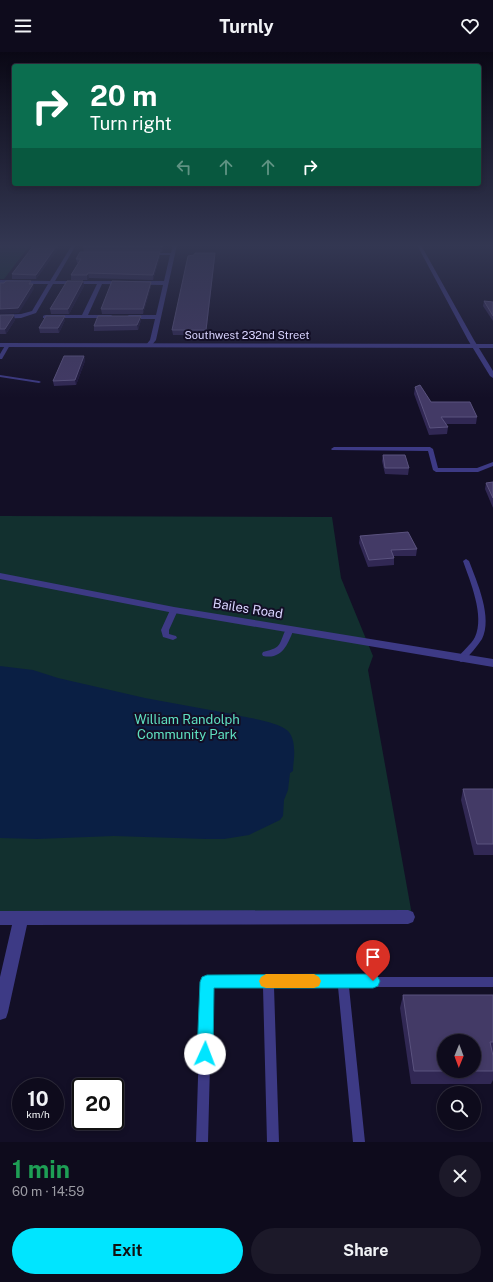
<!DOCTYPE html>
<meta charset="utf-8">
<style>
:root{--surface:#0e0b1c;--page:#1c1929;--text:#f1f3f6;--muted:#9b9ba3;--line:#2e2b3b;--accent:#00e5ff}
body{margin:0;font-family:"Public Sans",sans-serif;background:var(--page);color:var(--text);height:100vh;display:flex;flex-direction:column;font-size:15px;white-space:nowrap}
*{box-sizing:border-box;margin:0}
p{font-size:13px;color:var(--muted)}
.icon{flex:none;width:22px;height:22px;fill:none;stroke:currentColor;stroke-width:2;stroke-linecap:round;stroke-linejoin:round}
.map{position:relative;height:1090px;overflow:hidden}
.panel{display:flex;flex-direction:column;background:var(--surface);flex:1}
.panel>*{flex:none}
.guide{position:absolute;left:12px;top:12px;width:469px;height:122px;border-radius:4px;box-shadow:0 2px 6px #0003,0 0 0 1px var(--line);background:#0b6e4f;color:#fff;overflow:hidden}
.needle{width:26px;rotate:181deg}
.tools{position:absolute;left:437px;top:982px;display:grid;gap:8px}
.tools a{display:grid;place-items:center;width:44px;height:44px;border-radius:50%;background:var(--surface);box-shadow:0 2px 6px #0003,0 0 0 1px var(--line);font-size:20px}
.speed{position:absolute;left:12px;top:1026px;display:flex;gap:8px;font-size:20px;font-weight:700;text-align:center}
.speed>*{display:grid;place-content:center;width:52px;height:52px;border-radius:50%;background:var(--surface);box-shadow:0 2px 6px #0003,0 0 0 1px var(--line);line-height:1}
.speed small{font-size:10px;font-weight:400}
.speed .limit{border:2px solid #111;border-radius:6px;background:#fff;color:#111}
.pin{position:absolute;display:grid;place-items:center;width:34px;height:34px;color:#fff;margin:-41px -17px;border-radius:50% 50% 50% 0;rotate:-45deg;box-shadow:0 0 4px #0007}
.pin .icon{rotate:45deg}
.me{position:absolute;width:44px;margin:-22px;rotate:2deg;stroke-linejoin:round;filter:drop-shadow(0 0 3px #0008)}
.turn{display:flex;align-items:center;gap:14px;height:84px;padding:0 12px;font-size:18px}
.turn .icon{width:52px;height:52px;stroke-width:2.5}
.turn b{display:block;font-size:28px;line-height:34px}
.lanes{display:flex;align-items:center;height:38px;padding:0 12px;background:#0003;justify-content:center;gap:20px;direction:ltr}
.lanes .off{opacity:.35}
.round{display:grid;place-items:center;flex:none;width:42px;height:42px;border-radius:21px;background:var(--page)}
.summary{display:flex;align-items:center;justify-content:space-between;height:68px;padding:0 12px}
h1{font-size:24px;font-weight:700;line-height:30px;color:#1e9e55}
.cta{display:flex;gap:8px;margin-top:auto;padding:8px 12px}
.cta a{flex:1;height:46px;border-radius:24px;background:var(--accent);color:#111;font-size:16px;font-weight:700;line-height:46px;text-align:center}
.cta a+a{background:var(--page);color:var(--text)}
header{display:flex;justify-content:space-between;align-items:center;height:52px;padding:0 12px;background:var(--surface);font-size:18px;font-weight:700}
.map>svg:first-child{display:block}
</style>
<header><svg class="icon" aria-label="menu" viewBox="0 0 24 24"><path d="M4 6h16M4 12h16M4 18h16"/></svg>Turnly<svg class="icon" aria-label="heart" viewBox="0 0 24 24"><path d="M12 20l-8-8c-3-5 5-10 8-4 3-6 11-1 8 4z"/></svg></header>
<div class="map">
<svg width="493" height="1090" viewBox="0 0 493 1090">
<rect width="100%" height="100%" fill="#130f26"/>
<g fill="#12302f">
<polygon points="0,193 30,193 4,227 0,227"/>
<polygon points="0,464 332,465 341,526 373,604 368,618 412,863 0,861"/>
</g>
<path fill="#0a1f44" d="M0,614L33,618L58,626L145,646L232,662C246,666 278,669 288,679C292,683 294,691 294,697C295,704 293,711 293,719L290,721L288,738L284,748L283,764L280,768L249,783L224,787H206L114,784L37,787L0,786Z"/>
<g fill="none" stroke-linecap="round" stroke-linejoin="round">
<g fill="#3d3a85" fill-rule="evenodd">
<polygon points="6,292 10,293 2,307 0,307 0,302"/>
<polygon points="0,323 39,329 41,330 39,331 0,325"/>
<polygon points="334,395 430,395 433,397 438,416 477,416 493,410 493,414 478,420 436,420 433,418 428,399 332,398 331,397"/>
<path d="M466,507L469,509C477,530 493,566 482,587C477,595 470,602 464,609L461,610L457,607C462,599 471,593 475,585C485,564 470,529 463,509Z"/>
<polygon points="171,556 174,556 178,558 169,578 169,582 176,584 177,586 173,588 163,585 161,578"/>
<path d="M287,575H293L294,577C288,591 283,608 263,604L262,602L263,600C284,595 278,592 287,575Z"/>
<polygon points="268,924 271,925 340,925 343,924 346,925 493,925 493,935 349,935 365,1090 353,1090 338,935 274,935 279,1090 267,1090 263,935 212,935 208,1090 196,1090 201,930 203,926 207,925 265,925"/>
</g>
<g fill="#3d3a85" fill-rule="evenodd">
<polygon points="72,193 76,193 55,229 164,229 170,203 147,203 145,202 147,201 171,201 173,193 177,193 156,288 151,294 146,293 150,288 155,267 129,267 126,265 129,263 156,263 163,233 102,232 88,263 111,263 114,265 113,266 43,266 43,264 45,263 82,263 97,232 53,232 36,261 21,266 0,267 0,263 21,262 32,259 48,232 0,232 0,228 50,229"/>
<polygon points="417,193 421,193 474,288 493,319 493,326 490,324 468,288"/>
<polygon points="0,521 174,555 493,607 493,615 174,561 0,527"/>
<polygon points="408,858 413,860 415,865 413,870 408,872 27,873 8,960 6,966 0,968 0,925 12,873 0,873 0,859"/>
</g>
<polygon fill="#3d3a85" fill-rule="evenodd" points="0,291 493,292 493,296 0,295"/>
</g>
<g fill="#312854">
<polygon points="34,193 61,193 36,227 12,227 12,222"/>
<polygon points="84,193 164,193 162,200 84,200 83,195"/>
<polygon points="160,204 153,228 89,226 87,228 71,228 71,223 78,211 77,211 76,207"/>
<polygon points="215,205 206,283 173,283 172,278"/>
<polygon points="83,229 84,234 69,262 51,262 50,257"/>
<polygon points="151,234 143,262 102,262 101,257"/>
<polygon points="484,249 493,250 493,269 483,254"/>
<polygon points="0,263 15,268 6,282 0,282"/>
<polygon points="141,264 141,268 138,278 94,279 94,274"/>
<polygon points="65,268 59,281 40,281 39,276"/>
<polygon points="84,304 85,309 76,333 54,334 53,329"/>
<polygon points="415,335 431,350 477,365 476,372 446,372 448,375 447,382 429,383 414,342"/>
<polygon points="383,403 409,416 408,423 385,422 382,409"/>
<polygon points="493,430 493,456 485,437 486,431"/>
<polygon points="360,484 417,497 416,504 394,504 394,513 368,515 359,491"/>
<polygon points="463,737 493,737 493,803 474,803 461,748"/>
<polygon points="403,943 493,943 493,1028 491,1032 411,1032 400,956"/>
</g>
<g fill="#1d163a">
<polygon points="57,193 61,193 36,227 36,223"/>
<polygon points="162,193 164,193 162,200"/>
<polygon points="160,200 160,204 153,228 153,223"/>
<polygon points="215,201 215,205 206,283 206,278"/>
<polygon points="88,221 89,226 87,228 87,223"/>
<polygon points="83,229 84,234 69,262 68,257"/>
<polygon points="151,230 151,234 143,262 143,257"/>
<polygon points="33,232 34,237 19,261 0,262 0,257"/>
<polygon points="14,263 15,268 6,282 5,277"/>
<polygon points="65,264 65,268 59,281 58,276"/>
<polygon points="141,264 141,268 138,278 137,273"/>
<polygon points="84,304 85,309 76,333 75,328"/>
</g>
<g fill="#433a66" stroke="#5a527e">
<polygon points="34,193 57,193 36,223 12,222"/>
<polygon points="84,193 162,193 162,195 83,195"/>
<polygon points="80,200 160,200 153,223 88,221 87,223 71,223 81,207 76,207"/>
<polygon points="195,201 215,201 206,278 172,278 188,204 194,203"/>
<polygon points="6,229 31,229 29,232 33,232 18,256 0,257 0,231 4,231"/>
<polygon points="67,229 83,229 68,257 50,257"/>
<polygon points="112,229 151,230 143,257 101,257"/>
<polygon points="484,249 493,250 493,264"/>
<polygon points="0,263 14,263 5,277 0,277"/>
<polygon points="46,264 65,264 58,276 39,276"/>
<polygon points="98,264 141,264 137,273 94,274"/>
<polygon points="64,304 84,304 75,328 53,329"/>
<polygon points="420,333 431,350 470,350 477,365 441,365 448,375 430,376 415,335"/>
<polygon points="383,403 405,403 409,416 385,416"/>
<polygon points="493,430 493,446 486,431"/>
<polygon points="408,480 417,497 391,498 394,506 369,508 360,484"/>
<polygon points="463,737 493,737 493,792 477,792"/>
<polygon points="403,943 493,943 493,990 490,990 493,1004 493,1019 454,1019 474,1019 474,989 444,989 444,1019 414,1019"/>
</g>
<linearGradient id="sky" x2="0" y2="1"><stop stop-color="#0a0815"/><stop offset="0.56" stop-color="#333752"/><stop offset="1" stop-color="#333752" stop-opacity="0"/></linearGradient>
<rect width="493" height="346" fill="url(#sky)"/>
<polygon fill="#00e5ff" stroke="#0095a6" points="373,922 378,925 380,929 378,934 373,936 214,936 213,1002 210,1008 205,1010 199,1008 197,1002 200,930 202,925 207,923"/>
<polygon fill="#f59e0b" points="266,922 314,922 319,925 321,929 319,934 314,936 266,936 261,934 259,929 261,925"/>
<g text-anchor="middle" stroke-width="4" stroke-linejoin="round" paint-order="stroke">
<g font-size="11" fill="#d9d4ff" stroke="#130f26">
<text x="247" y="287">Southwest 232nd Street</text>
</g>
<g font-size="13" fill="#d9d4ff" stroke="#130f26">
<text transform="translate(248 556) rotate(9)" y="5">Bailes Road</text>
</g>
<g font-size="13" fill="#5fe0c0" stroke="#130f26">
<text x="187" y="672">William Randolph<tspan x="187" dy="15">Community Park</tspan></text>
</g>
</g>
</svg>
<div class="tools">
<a><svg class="needle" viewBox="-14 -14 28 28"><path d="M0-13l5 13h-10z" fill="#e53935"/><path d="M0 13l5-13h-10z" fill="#9b9ba3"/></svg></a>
<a><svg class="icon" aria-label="search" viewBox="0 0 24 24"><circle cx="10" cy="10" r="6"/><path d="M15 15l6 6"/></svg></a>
</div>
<div class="speed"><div>10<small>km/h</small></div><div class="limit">20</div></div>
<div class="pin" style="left:373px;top:929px;background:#d93025"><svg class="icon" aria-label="arrive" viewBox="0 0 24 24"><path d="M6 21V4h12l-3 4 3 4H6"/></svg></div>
<svg class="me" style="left:205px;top:1002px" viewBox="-20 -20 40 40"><circle r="19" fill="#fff"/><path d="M0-13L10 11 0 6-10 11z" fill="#00e5ff"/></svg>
<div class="guide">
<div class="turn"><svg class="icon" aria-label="right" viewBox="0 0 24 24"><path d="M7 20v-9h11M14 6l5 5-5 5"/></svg><div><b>20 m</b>Turn right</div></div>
<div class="lanes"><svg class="icon off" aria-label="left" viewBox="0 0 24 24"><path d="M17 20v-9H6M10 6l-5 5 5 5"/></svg><svg class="icon off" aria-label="ahead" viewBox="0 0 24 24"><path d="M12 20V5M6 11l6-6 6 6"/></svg><svg class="icon off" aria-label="ahead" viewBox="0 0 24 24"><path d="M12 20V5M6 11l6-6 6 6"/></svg><svg class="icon" aria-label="right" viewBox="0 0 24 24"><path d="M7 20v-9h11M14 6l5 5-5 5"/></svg></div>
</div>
</div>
<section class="panel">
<div class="summary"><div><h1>1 min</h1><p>60 m · 14:59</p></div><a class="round"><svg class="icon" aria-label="close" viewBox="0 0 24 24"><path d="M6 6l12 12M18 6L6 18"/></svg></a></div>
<div class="cta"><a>Exit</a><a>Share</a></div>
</section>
